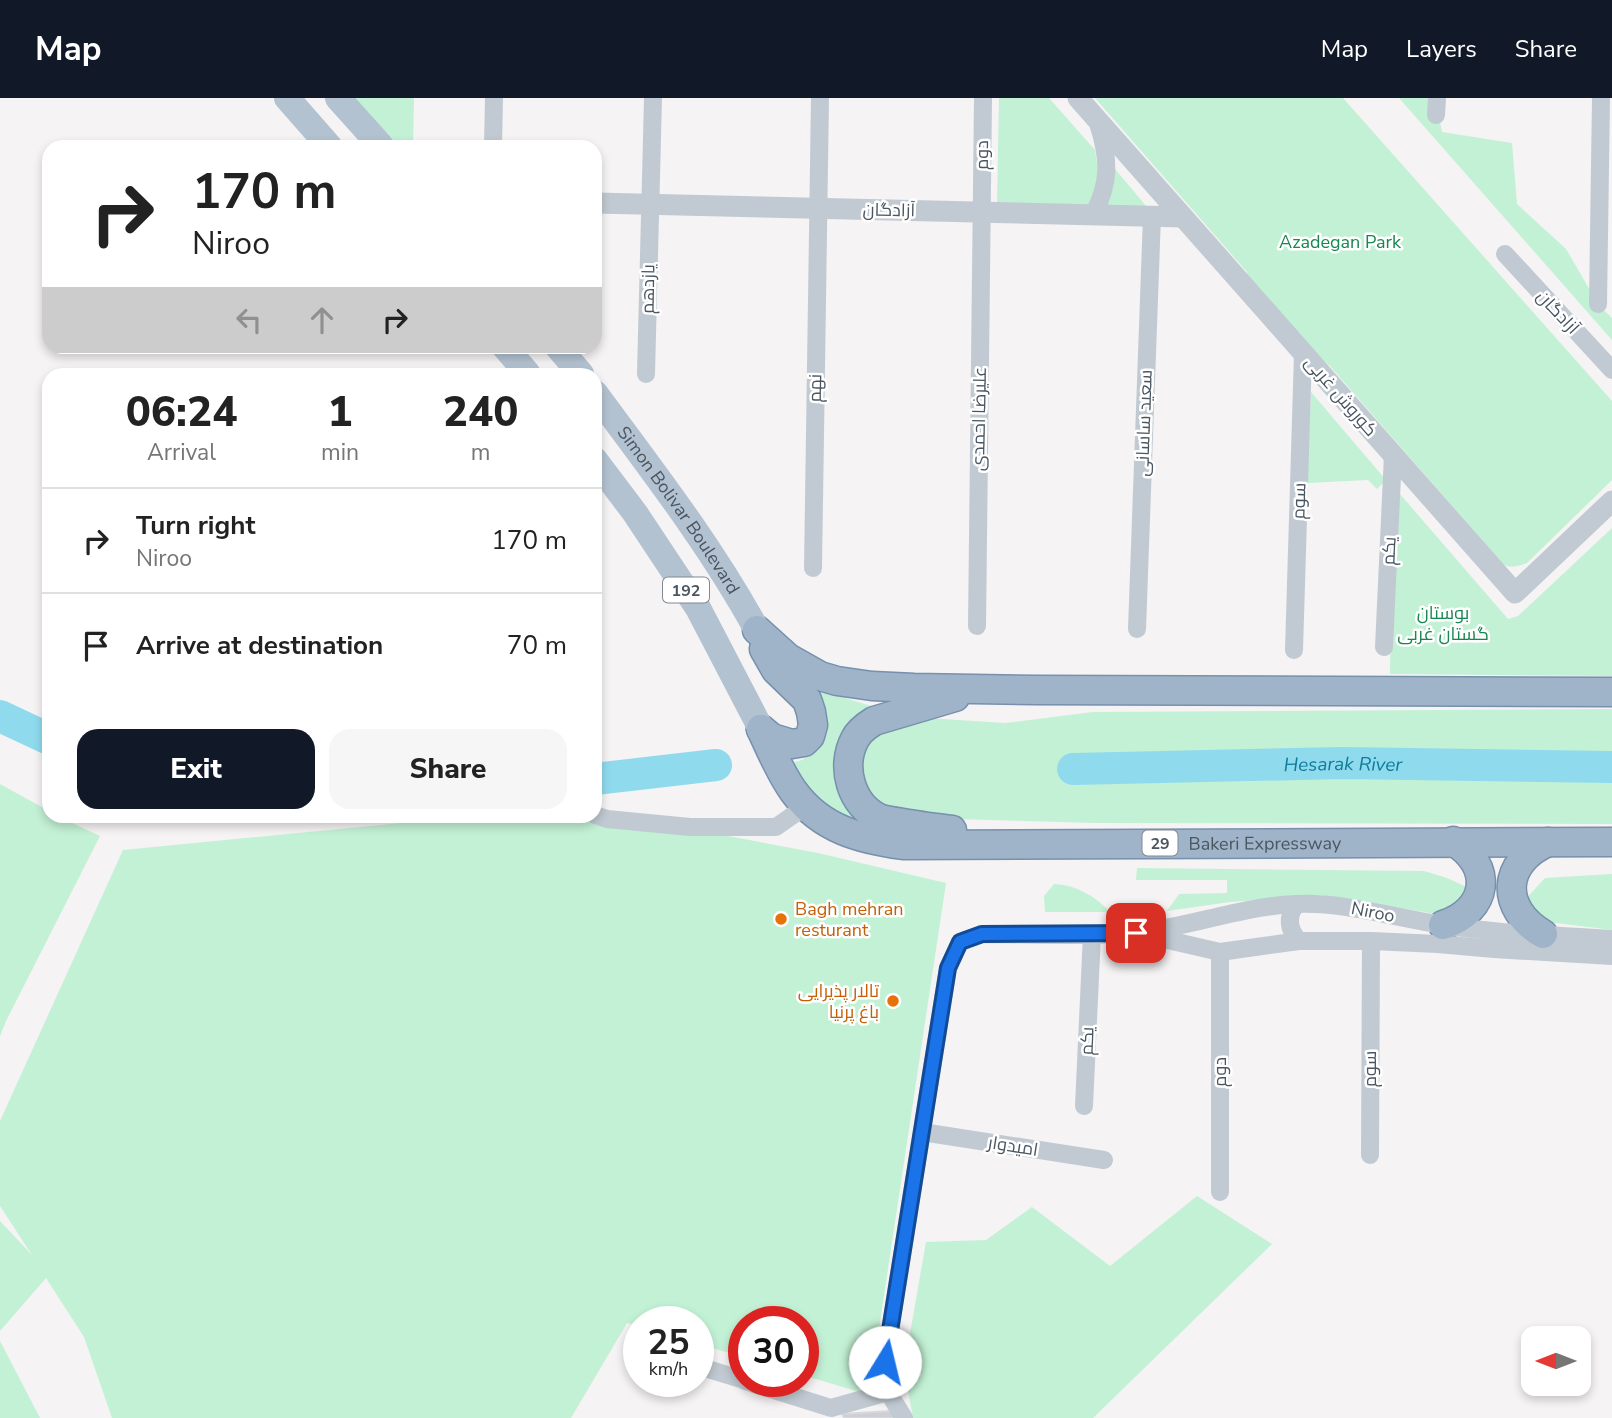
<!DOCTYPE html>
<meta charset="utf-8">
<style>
:root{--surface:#fff;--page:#f6f6f6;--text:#222;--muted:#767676;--line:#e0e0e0;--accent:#111827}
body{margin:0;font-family:"Nunito Sans",Cairo,sans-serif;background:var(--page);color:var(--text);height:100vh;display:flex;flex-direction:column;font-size:26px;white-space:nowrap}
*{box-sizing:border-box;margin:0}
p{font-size:23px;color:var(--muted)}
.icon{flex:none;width:38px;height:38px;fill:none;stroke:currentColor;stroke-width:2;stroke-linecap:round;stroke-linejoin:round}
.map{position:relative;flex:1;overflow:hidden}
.sheet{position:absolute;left:42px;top:270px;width:560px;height:455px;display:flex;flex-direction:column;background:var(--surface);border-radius:21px;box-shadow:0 4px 10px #0003}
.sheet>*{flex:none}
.guide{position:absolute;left:42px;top:42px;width:560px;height:214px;border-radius:21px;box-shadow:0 4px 10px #0003;background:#fff;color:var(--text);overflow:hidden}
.needle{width:46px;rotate:270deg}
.controls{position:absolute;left:1521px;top:1228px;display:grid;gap:14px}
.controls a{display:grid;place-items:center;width:70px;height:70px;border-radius:14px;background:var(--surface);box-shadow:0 4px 10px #0003;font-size:35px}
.speed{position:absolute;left:623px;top:1208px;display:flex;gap:14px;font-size:35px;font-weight:700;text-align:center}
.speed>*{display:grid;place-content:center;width:91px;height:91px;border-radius:50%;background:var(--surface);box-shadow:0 4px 10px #0003;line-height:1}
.speed small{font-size:18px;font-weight:400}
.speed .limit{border:10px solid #d22;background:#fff;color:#111}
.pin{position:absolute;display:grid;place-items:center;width:60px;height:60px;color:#fff;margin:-30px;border-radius:14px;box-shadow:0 4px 10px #0006}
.me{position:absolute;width:77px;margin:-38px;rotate:9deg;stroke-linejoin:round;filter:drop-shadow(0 0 5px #0008)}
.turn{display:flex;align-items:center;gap:24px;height:147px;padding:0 35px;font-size:32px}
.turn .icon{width:91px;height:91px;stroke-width:2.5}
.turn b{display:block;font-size:49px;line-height:60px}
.lanes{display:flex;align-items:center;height:66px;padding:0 35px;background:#0003;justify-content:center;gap:35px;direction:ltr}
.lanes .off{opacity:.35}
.eta{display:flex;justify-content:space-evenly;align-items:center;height:119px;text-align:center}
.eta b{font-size:42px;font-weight:800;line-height:49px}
.primary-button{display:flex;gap:14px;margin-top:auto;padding:14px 35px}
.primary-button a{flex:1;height:80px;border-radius:21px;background:var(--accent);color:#fff;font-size:28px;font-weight:800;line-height:80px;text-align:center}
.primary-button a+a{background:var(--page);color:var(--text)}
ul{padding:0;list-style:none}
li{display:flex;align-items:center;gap:21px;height:105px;padding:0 35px;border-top:2px solid var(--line)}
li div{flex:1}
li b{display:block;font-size:26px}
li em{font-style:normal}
header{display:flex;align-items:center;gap:42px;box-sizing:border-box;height:98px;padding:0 35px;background:var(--accent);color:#fff}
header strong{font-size:33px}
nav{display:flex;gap:38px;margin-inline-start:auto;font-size:24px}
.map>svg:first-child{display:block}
</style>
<header>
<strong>Map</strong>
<nav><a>Map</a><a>Layers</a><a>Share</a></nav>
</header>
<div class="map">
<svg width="1612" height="1320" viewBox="0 0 1612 1320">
<rect width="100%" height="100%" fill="#f5f3f3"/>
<g fill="#c3f1d5">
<polygon points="354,0 414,0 413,49 400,49"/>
<polygon points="999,0 1049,0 1095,52 1098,72 1096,104 1080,110 997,107"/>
<path d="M1095,0H1343L1612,303V382L1527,465C1519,468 1511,471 1503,466L1330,268L1249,194L1247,174Z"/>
<polygon points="1399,0 1435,0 1442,34 1512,45 1517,106 1566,151 1598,206 1612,220 1612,242"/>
<polygon points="1110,65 1146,108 1102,110"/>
<polygon points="1311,294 1386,382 1377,391 1368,382 1307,385"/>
<polygon points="1393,388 1508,521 1518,518 1612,430 1612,578 1390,576"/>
<path d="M807,588L874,609L843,637L880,732L839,720L807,695L785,663C795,666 802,663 811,656C838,636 826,610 807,588Z"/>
<polygon points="1612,611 1612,726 1095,725 918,720 866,704 858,644 911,619 1005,625 1093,614"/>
<polygon points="0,686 49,713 49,718 57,718 100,738 6,923 0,938"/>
<polygon points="595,713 818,755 946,785 869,1297 803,1277 803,1223 744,1223 744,1259 698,1246 698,1223 639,1223 639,1228 627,1225 571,1320 112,1320 84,1239 46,1180 0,1233 0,1123 32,1157 0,1108 0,1023 123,752 474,718 595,718"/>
<polygon points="1137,770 1424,773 1447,780 1469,790 1461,806 1442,817 1321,797 1230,804 1167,813 1179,796 1227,795 1227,782 1136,782"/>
<polygon points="1612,776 1612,832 1540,823 1525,802 1545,780"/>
<path d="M1054,786C1076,787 1095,798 1110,814H1045L1044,798Z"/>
<polygon points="1197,1098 1272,1146 1093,1320 913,1320 904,1270 926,1144 986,1142 1032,1109 1110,1168"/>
<polygon points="0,1243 40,1320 0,1320"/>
</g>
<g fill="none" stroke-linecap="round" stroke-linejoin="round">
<g stroke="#90daee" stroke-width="32">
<polyline points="0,618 49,641"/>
<path id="s1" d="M1073,671L1343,665L1612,669"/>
<polyline points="595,681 716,667"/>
</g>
</g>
<polygon fill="#cdcfd5" stroke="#d7d9de" stroke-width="2" points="891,1313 895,1320 844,1320 842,1316"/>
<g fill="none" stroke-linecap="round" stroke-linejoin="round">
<g stroke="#7690ad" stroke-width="31">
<g id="trunk">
<polyline points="757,532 788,560 820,578 837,583 872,588 914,590 1037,592 1612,594"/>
<path id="s3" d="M761,631C771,652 780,675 794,694C821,731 860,741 903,747L1612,744"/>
<polyline points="761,631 772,640 792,646 804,644 810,638 813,627 811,614 807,602 776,572 764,551"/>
<path d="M952,732C936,730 919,728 903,725C896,724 888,723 881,721C851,708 840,669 855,641C859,633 866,628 874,623L955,599"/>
<path d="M1443,827C1489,812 1494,768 1453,743"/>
<path d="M1543,836C1499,810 1502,764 1548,744"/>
</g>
</g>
<g stroke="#c1cad2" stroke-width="18">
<polyline points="1436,17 1437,0"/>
<polyline points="493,49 494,0"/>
<path d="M1093,117C1111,84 1109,60 1098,25"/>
<polyline points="1505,156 1612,272"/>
<polyline points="1598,206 1601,0"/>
<polyline points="646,276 653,0"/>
<polyline points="813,470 820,0"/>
<polyline points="977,528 983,0"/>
<polyline points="1137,531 1152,118"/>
<polyline points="1384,549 1393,357"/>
<polyline points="1294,552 1303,255"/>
<polyline points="595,717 607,721 690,729 776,729 806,708"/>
<path d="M1296,806C1287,819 1288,831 1299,843"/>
<polyline points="1146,837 1220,854 1299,843 1371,843 1438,846 1494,851 1612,858"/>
<polyline points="1220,854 1220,1094"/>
<polyline points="1084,1008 1092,836"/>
<polyline points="922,1034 1104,1062"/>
<polyline points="1370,1057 1371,843"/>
<polyline points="698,1268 744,1282"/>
<polyline points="745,1283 831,1310 888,1294"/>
<path d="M904,1320L888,1294L885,1264L948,870L960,844L982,836C1032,836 1085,839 1135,835C1190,829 1242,808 1297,806C1346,804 1395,820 1443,827C1499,836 1556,837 1612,841"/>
</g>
<g stroke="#c1cad2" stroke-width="21">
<polyline points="1078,0 1515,495 1612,403"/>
<polyline points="595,105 1183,119"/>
</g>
<g stroke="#b3c2d1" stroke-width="26">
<polyline points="287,0 330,49"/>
<polyline points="338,0 382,49"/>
<polyline points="504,248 528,276"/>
<polyline points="557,248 581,276"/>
<path id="s2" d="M595,295C652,372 711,448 757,532"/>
<polyline points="595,362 635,415 698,510 761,631"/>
</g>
<use href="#trunk" stroke="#9fb4c9" stroke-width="28"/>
</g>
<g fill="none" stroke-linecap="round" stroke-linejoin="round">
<g stroke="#114b97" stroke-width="18">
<polyline id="route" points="885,1264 948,870 960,844 982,836 1136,835"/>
</g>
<use href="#route" stroke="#1a73e8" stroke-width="12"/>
</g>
<g fill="#e8710a" stroke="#fff" stroke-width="2.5">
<circle cx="781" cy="821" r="7"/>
<circle cx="893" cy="903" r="7"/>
</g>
<g text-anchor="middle" stroke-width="5" stroke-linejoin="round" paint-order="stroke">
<g fill="#fff" stroke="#808990" stroke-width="2">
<rect x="663" y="479.5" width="46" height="25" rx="5"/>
<rect x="1142.5" y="732.5" width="35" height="25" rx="5"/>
</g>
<g font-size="16" font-weight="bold" fill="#4a5661">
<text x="686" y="498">192</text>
<text x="1160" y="751">29</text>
</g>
<g font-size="18" fill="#4a5661" stroke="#fff">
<text transform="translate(982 57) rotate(-89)" y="6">دوم</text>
<text transform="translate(889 112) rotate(1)" y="6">آزادگان</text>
<text transform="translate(648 191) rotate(-89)" y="6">یازدهم</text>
<text transform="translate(1558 214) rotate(47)" y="6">آزادگان</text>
<text transform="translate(815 290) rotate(-89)" y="6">نهم</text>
<text transform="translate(1341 298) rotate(49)" y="6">کوروش غربی</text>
<text transform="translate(979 321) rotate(-89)" y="6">علیرضا احمدی</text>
<text transform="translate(1144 325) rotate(-88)" y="6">سعید ساسانی</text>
<text transform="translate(1299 403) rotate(-88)" y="6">سوم</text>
<text dy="6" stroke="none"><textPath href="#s2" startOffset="144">Simon Bolivar Boulevard</textPath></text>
<text transform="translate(1389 453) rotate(-87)" y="6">یکم</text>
<text dy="6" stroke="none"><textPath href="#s3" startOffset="558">Bakeri Expressway</textPath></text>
<text transform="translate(1373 814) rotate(11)" y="6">Niroo</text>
<text transform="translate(1087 943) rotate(-88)" y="6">یکم</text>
<text transform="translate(1370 971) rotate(-90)" y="6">سوم</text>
<text transform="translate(1220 974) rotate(-90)" y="6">دوم</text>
<text transform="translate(1013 1048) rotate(9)" y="6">امیدوار</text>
</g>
<g font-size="18" fill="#17864f" stroke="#fff">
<text x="1340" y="150">Azadegan Park</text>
<text x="1443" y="521">بوستان<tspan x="1443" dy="21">گستان غربی</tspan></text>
</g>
<g font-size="18" fill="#c56008" stroke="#fff" text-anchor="start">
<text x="795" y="817">Bagh mehran<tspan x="795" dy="21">resturant</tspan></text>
<text x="879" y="899" text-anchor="end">تالار پذیرایی<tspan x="879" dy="21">باغ پرنیا</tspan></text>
</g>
<g font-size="19" font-style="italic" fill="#0c7c9b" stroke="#fff">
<text dy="7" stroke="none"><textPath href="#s1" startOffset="270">Hesarak River</textPath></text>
</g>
</g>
</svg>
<div class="controls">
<a><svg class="needle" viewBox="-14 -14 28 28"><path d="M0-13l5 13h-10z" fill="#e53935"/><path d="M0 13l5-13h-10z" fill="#767676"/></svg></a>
</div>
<div class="speed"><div>25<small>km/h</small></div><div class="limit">30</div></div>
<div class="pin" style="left:1136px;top:835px;background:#d93025"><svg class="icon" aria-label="arrive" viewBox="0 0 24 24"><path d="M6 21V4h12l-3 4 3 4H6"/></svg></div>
<svg class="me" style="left:885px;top:1264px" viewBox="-20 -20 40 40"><circle r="19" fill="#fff"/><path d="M0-13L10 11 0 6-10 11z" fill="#1a73e8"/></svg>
<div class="guide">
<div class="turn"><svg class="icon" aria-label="right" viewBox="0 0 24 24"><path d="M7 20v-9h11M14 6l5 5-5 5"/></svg><div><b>170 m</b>Niroo</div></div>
<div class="lanes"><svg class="icon off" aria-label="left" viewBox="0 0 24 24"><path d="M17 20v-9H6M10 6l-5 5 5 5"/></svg><svg class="icon off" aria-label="ahead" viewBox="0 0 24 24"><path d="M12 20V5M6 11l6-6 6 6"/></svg><svg class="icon" aria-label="right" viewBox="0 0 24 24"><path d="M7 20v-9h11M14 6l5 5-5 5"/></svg></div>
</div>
<section class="sheet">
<div class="eta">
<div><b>06:24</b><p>Arrival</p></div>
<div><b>1</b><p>min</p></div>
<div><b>240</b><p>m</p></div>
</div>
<ul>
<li><svg class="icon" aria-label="right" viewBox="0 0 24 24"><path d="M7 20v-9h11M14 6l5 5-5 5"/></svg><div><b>Turn right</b><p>Niroo</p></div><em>170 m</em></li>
<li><svg class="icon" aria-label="arrive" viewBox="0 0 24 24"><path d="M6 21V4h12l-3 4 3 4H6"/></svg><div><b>Arrive at destination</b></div><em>70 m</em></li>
</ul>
<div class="primary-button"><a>Exit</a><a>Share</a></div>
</section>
</div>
